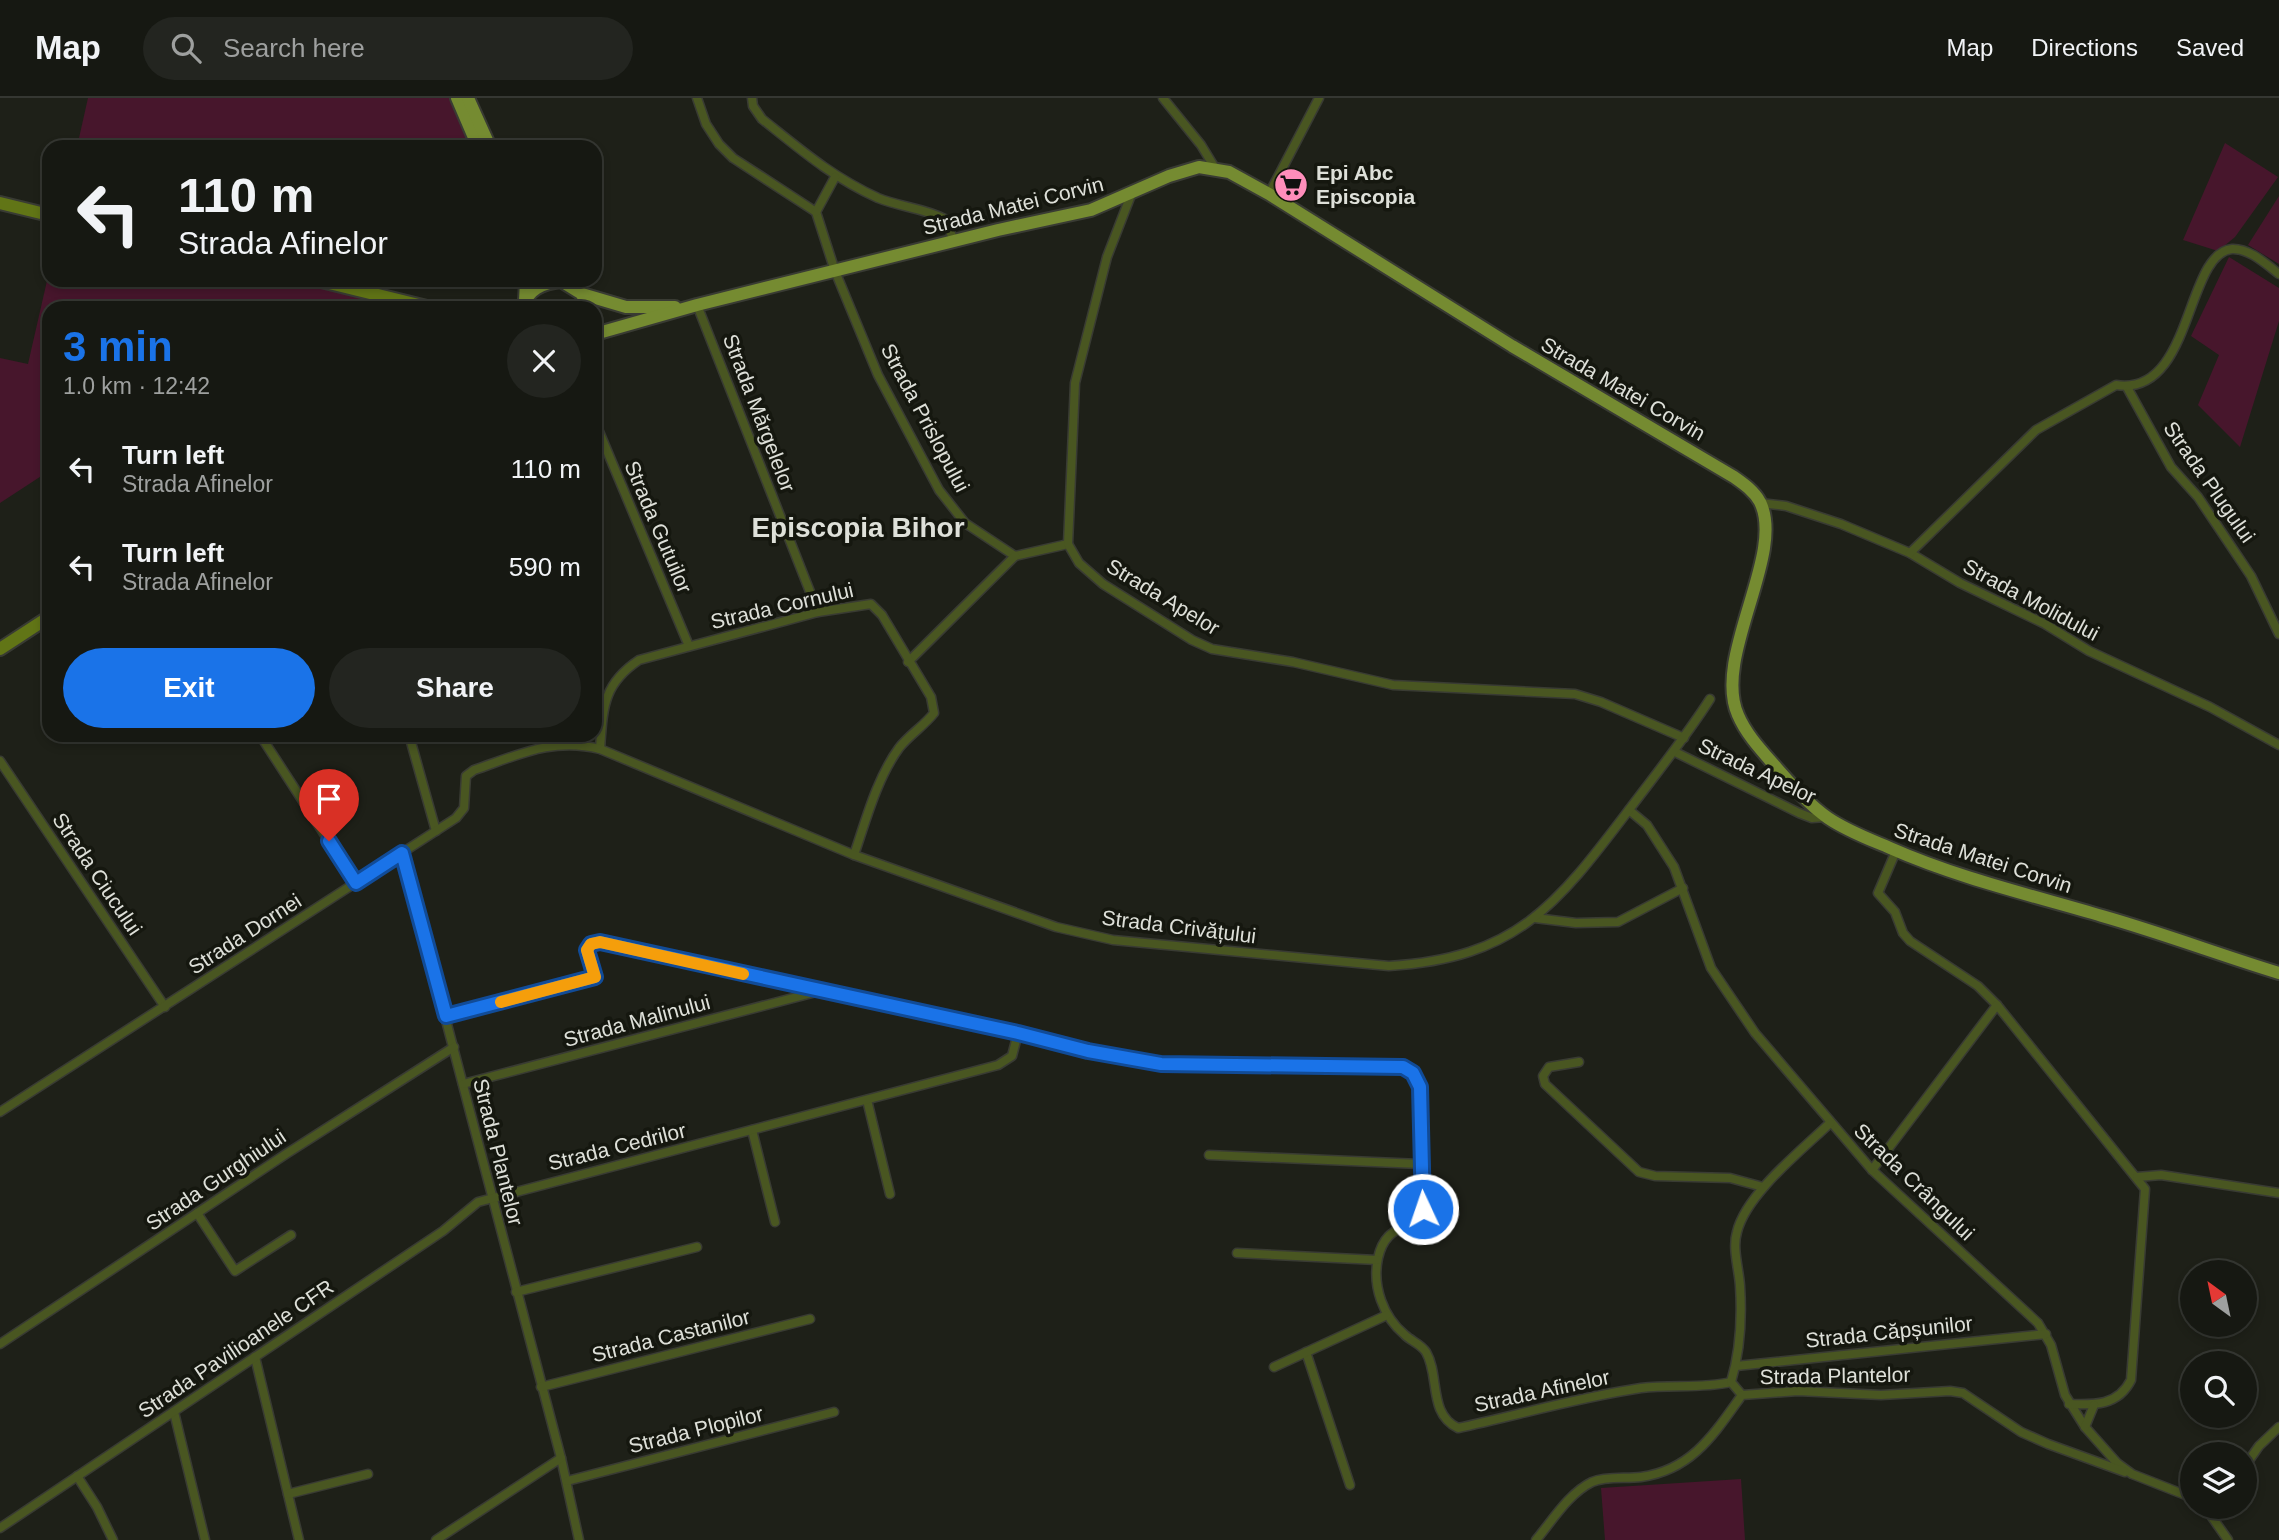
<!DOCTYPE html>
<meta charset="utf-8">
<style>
:root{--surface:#161812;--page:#232520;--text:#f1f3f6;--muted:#9ea09f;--line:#353732;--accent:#1a73e8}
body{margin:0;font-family:Helvetica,sans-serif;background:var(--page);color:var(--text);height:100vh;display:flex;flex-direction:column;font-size:26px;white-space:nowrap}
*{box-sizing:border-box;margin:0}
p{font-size:23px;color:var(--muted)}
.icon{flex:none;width:38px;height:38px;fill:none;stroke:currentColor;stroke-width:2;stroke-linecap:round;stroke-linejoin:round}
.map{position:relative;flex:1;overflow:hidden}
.panel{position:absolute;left:42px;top:203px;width:560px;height:441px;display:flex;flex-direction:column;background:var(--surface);border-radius:21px;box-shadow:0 4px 10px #0003,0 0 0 2px var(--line)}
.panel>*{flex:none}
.hud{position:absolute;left:42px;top:42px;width:560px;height:147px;border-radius:21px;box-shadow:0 4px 10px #0003,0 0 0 2px var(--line);background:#161812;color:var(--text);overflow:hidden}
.needle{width:46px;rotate:327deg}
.buttons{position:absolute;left:2180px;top:1162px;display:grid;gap:14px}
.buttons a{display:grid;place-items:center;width:77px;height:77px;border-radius:50%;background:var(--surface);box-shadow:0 4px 10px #0003,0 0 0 2px var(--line);font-size:35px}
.pin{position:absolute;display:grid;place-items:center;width:60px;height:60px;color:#fff;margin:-72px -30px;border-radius:50% 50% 50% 0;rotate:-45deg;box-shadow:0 0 7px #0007}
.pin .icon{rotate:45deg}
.me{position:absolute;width:77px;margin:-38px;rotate:357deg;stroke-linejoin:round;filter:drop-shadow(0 0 5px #0008)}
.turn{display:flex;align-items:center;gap:24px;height:147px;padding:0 21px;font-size:32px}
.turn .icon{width:91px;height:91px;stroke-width:2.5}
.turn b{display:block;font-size:49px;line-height:60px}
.round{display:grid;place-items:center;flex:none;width:74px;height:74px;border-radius:37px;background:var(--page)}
.head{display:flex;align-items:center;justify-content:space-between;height:119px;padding:0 21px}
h1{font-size:42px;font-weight:800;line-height:52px;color:var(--accent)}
.primary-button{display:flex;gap:14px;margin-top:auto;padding:14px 21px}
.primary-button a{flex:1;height:80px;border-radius:42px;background:var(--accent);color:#fff;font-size:28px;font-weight:800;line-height:80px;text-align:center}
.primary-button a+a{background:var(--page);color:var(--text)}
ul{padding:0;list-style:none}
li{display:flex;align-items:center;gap:21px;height:98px;padding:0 21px}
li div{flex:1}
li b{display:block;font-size:26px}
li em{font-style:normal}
header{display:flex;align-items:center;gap:42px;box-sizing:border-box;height:98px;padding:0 35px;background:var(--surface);border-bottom:2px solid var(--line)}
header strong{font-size:33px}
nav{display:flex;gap:38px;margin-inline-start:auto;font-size:24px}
.search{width:490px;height:63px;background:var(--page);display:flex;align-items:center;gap:18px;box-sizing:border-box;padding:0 24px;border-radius:38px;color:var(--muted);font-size:26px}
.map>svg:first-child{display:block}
</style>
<header>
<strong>Map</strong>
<div class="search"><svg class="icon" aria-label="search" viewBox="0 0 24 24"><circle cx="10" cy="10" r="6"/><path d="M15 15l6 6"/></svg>Search here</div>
<nav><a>Map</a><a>Directions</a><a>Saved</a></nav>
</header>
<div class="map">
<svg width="2279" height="1442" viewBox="0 0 2279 1442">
<rect width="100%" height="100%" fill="#1e2018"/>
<g fill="#47162c">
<polygon points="88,0 454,0 471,49 77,49"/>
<polygon points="2225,45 2278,79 2235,139 2218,153 2183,142"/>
<polygon points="2279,98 2279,166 2248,147"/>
<polygon points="2229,159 2279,190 2279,223 2240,349 2198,307 2219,257 2191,238"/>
<polygon points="49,174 49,182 410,182 336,210 49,210 49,373 0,405 0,260 28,266"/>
<polygon points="1741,1381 1745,1442 1605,1442 1601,1390"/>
</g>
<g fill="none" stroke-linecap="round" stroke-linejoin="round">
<g stroke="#393b33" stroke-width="11">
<g id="street">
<polyline points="697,0 706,26 719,46 733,60 816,114 835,173 878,277 939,392 965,425 1015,458 1068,446"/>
<path d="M752,0L753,8L762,21C801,52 832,79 878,100C900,109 924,110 945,121L954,143"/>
<polyline points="1163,0 1201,47 1215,70"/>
<polyline points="1269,96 1319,0"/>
<polyline points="1131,97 1107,159 1075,285 1068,446 1079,465 1103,486 1192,542 1212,551 1293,564 1393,587 1575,596 1601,604 1684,640"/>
<polyline points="816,114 835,79"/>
<polyline points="697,207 818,514"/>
<polyline points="2128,291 2171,369 2198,399 2251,478 2279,536"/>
<polyline points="595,324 689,548"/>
<polyline points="1760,405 1786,408 1841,426 1910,455 1960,485 2045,526 2089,553 2210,609 2279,647"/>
<path d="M1910,455L2036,332L2116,287C2193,299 2185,155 2232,151C2249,150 2266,166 2279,176"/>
<polyline points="908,564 1015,458"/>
<polyline points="260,637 356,785"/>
<polyline points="409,637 436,733"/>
<path d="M600,651C603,609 603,586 639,562L818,514L871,506L882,517L931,599L934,615C924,628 909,637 899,650C877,680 866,722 854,757"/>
<polyline points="1675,654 1799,715 1812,720 1826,719"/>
<polyline points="0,663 165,909"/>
<polyline points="1629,712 1647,727 1674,769 1711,870 1755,935 1872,1072 2038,1225 2051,1247 2065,1297 2085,1329 2117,1365 2132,1376 2193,1400"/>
<path d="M1896,753L1878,795L1895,814L1903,835L1910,843L1978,888L1997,907L2145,1091L2131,1282C2118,1308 2094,1307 2069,1306"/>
<polyline points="402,755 561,1360 579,1442"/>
<polyline points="1535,820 1576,825 1618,824 1683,790"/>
<path d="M446,918L595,879L587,852L591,846L600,844L1088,953L1188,968L1253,966L1403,969L1413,975L1420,989L1423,1111C1411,1134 1386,1124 1378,1160C1372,1188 1383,1219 1405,1237C1411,1243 1421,1246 1426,1254C1440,1278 1428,1316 1458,1330C1518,1317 1580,1299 1641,1290C1672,1286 1701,1291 1731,1284"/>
<polyline points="1579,964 1549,969 1543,978 1545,986 1639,1074 1655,1078 1730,1080 1763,1089"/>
<polyline points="463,986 816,894"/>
<polyline points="867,1002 890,1096"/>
<path d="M0,1014L456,720L464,710L466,678L474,672C518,657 553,639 600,651L854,757L1056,829L1113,842L1389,868C1516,860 1556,808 1628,713C1656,676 1685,640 1710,601"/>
<polyline points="752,1032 775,1124"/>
<polyline points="1209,1057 1420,1066"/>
<polyline points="1872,1072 1997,907"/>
<polyline points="2137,1079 2161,1077 2279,1095"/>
<polyline points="197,1115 235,1173 291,1137"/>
<polyline points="1237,1155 1377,1162"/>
<polyline points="516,1194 697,1149"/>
<polyline points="0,1246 286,1056 454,949"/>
<polyline points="1306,1254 1350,1387"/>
<polyline points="255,1259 299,1442"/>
<polyline points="1736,1268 2046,1236"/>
<polyline points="1274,1269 1387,1217"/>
<polyline points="541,1289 810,1221"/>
<path d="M1742,1297L1731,1284C1740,1254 1742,1219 1740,1188C1739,1171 1732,1150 1737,1134C1746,1096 1802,1052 1830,1025"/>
<polyline points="174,1314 205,1442"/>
<polyline points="2085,1329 2094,1307"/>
<polyline points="2245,1368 2259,1348 2279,1329"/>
<polyline points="77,1378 97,1409 113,1442"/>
<polyline points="567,1383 834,1314"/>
<polyline points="288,1396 368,1376"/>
<polyline points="2205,1409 2228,1442"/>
<polyline points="0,1430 443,1133 478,1104 998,967 1012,958 1018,935"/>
<polyline points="436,1442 561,1360"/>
<path d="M1536,1442C1552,1423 1569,1395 1592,1384C1606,1378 1626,1381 1641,1379C1692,1372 1714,1336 1742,1297L1798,1293L1881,1297L1950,1293L1963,1295L2021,1334L2048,1346L2125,1374"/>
</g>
</g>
<g stroke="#393b33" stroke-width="16">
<g id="secondary">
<polyline points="0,105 49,117"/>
<polyline points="317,182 431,210"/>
<polyline points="0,551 49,519"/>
</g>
</g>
<g stroke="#393b33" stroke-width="16">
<g id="primary">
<polyline points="457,0 478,49"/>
<polyline points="468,0 490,49"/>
<polyline points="582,196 626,209 675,209"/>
<polyline points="525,203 526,182"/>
<path d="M523,210C527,191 543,185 561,183L582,196L587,210"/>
<path d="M595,236L697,207L998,132L1091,112L1169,78L1199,69L1229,74L1269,96L1512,248L1734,379C1744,386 1754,393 1760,404C1786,456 1712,559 1738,617C1746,636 1761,652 1775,668C1791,686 1808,706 1828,720C1847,733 1869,741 1890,750C1958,780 2031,797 2102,818C2162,835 2220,857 2279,875"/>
</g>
</g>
<use href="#street" stroke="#495621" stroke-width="8"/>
<use href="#secondary" stroke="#617516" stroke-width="12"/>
<use href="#primary" stroke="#758b31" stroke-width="12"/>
</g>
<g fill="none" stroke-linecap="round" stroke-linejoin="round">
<g stroke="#114b97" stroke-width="18">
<polyline id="route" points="329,743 356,785 402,755 446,918 595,879 587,852 591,846 600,844 1018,935 1088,953 1161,966 1403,969 1413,975 1420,989 1423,1111"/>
</g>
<use href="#route" stroke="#1a73e8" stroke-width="12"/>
<polyline stroke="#f59e0b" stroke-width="12" points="501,904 595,879 587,852 591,846 600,844 743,876"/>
</g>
<defs>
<g id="supermarket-disc" transform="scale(1.75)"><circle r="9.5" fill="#ff8ebb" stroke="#15170f"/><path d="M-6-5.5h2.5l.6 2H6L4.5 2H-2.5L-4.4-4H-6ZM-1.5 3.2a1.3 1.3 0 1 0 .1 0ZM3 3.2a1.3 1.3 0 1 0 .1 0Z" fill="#111"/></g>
</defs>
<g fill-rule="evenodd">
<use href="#supermarket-disc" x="1291" y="87"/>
</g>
<g text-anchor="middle" stroke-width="7" stroke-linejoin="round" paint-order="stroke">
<g font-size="21" font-weight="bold" fill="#dee0d9" stroke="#15170f" text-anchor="start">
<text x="1316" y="82">Epi Abc<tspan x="1316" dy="24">Episcopia</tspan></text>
</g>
<g font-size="21" fill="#dee0d9" stroke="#15170f">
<text transform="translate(1013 108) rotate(-14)" y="7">Strada Matei Corvin</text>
<text transform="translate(1623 291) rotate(30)" y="7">Strada Matei Corvin</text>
<text transform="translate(759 315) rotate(69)" y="7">Strada Mărgelelor</text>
<text transform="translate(925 320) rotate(62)" y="7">Strada Prislopului</text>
<text transform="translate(2209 384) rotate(55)" y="7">Strada Plugului</text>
<text transform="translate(658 429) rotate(67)" y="7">Strada Gutuilor</text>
<text transform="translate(1163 499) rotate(31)" y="7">Strada Apelor</text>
<text transform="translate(2031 502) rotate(28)" y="7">Strada Molidului</text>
<text transform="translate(782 508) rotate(-13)" y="7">Strada Cornului</text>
<text transform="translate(1757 673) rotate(25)" y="7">Strada Apelor</text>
<text transform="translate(1983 760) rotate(18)" y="7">Strada Matei Corvin</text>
<text transform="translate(97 776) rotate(56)" y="7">Strada Ciucului</text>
<text transform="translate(1179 829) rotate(7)" y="7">Strada Crivățului</text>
<text transform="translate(245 836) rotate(-33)" y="7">Strada Dornei</text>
<text transform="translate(637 923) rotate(-15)" y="7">Strada Malinului</text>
<text transform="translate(617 1049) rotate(-14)" y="7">Strada Cedrilor</text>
<text transform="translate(498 1054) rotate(76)" y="7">Strada Plantelor</text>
<text transform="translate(216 1082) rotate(-34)" y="7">Strada Gurghiului</text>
<text transform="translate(1914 1084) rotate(44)" y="7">Strada Crângului</text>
<text transform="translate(1889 1234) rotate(-6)" y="7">Strada Căpșunilor</text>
<text transform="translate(671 1238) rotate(-14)" y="7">Strada Castanilor</text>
<text transform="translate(236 1251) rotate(-34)" y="7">Strada Pavilioanele CFR</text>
<text transform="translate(1835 1278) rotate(-1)" y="7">Strada Plantelor</text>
<text transform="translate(1542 1293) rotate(-12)" y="7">Strada Afinelor</text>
<text transform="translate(696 1332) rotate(-14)" y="7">Strada Plopilor</text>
</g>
<g font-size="28" font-weight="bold" fill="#dee0d9" stroke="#15170f">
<text x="858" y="439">Episcopia Bihor</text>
</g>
</g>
</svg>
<div class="buttons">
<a><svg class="needle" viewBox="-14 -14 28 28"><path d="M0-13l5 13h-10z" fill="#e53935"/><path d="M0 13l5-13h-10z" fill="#9ea09f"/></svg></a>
<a><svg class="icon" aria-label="search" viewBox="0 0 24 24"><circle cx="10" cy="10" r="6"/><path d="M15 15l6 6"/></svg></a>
<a><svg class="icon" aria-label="layers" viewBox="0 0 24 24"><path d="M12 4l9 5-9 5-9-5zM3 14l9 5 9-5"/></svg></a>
</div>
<div class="pin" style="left:329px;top:743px;background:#d93025"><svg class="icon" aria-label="arrive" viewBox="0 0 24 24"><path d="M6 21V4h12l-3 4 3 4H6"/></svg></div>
<svg class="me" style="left:1423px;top:1111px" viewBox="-20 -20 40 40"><circle r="17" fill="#1a73e8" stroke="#fff" stroke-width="3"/><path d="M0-11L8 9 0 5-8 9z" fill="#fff"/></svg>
<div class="hud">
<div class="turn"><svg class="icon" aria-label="left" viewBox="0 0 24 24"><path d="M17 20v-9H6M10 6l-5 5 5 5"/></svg><div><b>110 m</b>Strada Afinelor</div></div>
</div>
<section class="panel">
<div class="head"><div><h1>3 min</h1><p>1.0 km · 12:42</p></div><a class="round"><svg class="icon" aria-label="close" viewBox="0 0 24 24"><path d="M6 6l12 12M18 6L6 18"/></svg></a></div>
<ul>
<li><svg class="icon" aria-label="left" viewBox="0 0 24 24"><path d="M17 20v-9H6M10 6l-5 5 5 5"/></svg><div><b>Turn left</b><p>Strada Afinelor</p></div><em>110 m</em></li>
<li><svg class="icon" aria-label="left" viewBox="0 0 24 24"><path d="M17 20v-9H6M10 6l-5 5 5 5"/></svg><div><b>Turn left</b><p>Strada Afinelor</p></div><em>590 m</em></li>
</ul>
<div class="primary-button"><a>Exit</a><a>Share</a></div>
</section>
</div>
